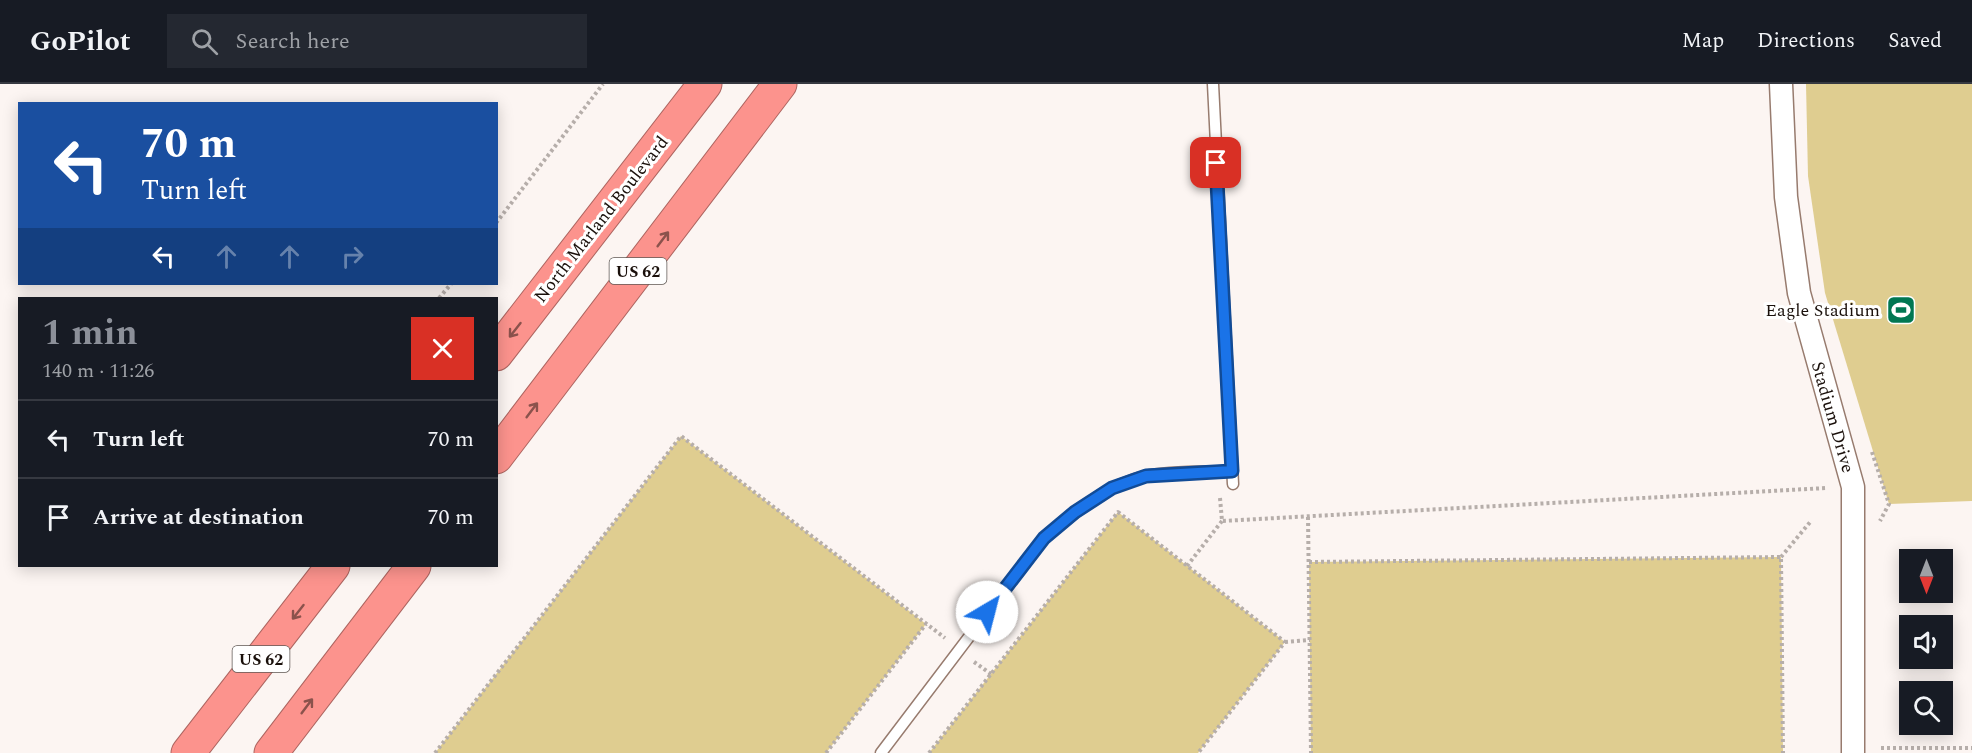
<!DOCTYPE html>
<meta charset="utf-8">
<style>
:root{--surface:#171b24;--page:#242831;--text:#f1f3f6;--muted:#9ea1a6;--line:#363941;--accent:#8c9099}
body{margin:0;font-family:Spectral,serif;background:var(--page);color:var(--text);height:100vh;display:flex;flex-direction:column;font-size:22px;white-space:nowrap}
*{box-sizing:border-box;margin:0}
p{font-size:20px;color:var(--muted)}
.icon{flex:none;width:33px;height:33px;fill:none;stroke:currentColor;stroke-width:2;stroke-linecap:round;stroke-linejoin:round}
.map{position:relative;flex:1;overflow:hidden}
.panel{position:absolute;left:18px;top:213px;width:480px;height:270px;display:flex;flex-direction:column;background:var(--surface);border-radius:0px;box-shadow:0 3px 15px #0003}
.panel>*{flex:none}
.guide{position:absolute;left:18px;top:18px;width:480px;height:183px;border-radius:0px;box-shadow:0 3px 15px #0003;background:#1a4fa0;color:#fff;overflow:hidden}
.needle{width:39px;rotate:180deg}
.buttons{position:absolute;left:1899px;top:465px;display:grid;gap:12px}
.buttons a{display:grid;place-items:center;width:54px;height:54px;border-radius:0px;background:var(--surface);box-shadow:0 3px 15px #0003;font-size:30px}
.pin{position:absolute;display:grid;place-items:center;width:51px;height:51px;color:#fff;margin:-26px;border-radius:12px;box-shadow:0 3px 9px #0006}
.me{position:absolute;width:66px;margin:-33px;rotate:37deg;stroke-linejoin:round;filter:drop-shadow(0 0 4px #0008)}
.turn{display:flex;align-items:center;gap:21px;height:126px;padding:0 24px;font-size:27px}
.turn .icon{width:78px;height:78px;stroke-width:2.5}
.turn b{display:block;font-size:42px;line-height:51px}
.lanes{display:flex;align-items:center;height:57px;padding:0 24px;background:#0003;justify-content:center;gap:30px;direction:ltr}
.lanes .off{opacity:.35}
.round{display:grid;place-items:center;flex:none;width:63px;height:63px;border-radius:0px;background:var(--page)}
.headline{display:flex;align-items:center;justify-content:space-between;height:102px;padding:0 24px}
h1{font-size:36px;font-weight:700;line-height:45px;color:var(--accent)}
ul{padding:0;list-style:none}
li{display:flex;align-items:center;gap:18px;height:78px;padding:0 24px;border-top:2px solid var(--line)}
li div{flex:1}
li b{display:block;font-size:22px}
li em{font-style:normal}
header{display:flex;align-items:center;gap:36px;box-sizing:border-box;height:84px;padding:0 30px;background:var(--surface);border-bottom:2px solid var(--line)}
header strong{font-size:28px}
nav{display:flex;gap:33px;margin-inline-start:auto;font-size:21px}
.search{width:420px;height:54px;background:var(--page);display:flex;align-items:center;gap:15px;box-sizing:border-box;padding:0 21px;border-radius:0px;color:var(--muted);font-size:22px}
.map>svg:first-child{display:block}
</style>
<header>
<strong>GoPilot</strong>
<div class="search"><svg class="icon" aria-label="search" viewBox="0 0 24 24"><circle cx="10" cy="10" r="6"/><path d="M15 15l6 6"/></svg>Search here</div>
<nav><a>Map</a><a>Directions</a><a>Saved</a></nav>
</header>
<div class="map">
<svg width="1972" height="669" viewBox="0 0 1972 669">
<rect width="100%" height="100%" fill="#fcf5f2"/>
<g fill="#dfcd90">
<polygon points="1806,0 1972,0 1972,417 1889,420 1825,209 1808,92"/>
<polygon points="681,352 926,540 826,669 435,669"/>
<polygon points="1118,428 1285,558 1198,669 929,669"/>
<polygon points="1781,473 1783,669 1311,669 1309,478"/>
</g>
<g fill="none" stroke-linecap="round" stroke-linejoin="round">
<g stroke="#977b6e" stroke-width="13">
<g id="lane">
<polyline points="1213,0 1233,400"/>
<path d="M881,669L1044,454C1074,429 1106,401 1145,392C1169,387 1207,388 1232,387"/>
</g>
</g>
<g stroke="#977b6e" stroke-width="25">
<polyline id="street" points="1781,0 1786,113 1799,209 1853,403 1853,669"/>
</g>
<g stroke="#ad6560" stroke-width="35">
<g id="highway">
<polyline points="496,270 705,0"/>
<polyline points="496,373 780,0"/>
<polyline points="188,669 333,482"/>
<polyline points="271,669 414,482"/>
</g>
</g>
<g stroke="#b6aeaa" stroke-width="4" stroke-dasharray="3 3" stroke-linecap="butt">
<polyline points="496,139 603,0"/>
<polyline points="439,214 451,200"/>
<polyline points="1872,368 1889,420 1880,437"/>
<polyline points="1220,414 1222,437 1826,404"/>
<polyline points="1308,433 1311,669"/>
<polyline points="1781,473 1811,437"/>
<polyline points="1309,478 1781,473 1783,669"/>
<polyline points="1187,482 1222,437"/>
<polyline points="1285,558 1310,556"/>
<polyline points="974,578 991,590"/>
<polyline points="1881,664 1972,664"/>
<polyline points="435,669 681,352 945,554"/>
<polyline points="826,669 926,540"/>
<polyline points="929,669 1118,428 1285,558 1198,669"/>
</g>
<use href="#lane" stroke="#fff" stroke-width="10"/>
<use href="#street" stroke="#fff" stroke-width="22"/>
<use href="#highway" stroke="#fc938d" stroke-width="33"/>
</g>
<defs><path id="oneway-shaft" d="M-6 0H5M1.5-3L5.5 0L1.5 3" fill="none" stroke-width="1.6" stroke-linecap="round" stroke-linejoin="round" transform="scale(1.5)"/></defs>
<g stroke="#8b524c">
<use href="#oneway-shaft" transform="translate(663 155) rotate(-53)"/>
<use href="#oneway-shaft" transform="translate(515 246) rotate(128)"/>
<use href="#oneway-shaft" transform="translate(532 326) rotate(-53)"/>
<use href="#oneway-shaft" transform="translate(298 528) rotate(128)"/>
<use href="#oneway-shaft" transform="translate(307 622) rotate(-53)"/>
</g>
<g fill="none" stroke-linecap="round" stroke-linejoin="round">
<g stroke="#114b97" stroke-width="15">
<polyline id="route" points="987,528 1044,454 1075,428 1112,404 1146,392 1232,387 1216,79"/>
</g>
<use href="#route" stroke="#1a73e8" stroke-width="10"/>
</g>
<defs>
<g id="stadium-square" transform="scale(1.5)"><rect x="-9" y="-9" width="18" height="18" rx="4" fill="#017752" stroke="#fff"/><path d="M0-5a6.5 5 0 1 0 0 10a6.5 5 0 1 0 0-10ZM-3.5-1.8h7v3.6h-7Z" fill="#fff"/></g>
</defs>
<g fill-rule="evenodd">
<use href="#stadium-square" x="1901" y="226"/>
</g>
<g text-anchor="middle" stroke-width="6" stroke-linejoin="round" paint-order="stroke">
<g fill="#fff" stroke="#5f5854" stroke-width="1.5">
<rect x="609.5" y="174" width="57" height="26" rx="4.5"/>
<rect x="232.5" y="562" width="57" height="26" rx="4.5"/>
</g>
<g font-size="16" font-weight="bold" fill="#1a100b">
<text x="638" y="193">US 62</text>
<text x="261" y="581">US 62</text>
</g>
<g font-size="18" fill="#1a100b" stroke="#fff">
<text transform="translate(601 135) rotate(-52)" y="6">North Marland Boulevard</text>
<text transform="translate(1833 333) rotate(74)" y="6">Stadium Drive</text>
</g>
<g font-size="18" fill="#1a100b" stroke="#fff" text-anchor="end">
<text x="1880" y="232">Eagle Stadium</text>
</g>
</g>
</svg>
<div class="buttons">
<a><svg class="needle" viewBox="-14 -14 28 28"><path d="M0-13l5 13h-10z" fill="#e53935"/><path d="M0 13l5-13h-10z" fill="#9ea1a6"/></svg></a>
<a><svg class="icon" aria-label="sound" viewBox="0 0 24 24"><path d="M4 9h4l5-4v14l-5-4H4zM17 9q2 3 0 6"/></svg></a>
<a><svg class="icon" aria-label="search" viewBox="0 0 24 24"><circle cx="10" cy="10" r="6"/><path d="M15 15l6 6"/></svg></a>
</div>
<div class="pin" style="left:1216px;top:79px;background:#d93025"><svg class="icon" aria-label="arrive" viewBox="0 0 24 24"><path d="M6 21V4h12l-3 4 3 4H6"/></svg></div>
<svg class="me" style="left:987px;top:528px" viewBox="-20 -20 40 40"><circle r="19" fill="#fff"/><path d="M0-13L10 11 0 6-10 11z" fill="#1a73e8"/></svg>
<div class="guide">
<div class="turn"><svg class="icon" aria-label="left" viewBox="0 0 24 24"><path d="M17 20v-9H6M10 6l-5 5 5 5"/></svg><div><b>70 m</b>Turn left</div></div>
<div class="lanes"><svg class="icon" aria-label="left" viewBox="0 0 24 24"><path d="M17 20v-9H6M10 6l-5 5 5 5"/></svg><svg class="icon off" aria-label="ahead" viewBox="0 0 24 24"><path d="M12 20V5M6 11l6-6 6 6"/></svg><svg class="icon off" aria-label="ahead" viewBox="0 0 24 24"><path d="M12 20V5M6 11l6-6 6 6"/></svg><svg class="icon off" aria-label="right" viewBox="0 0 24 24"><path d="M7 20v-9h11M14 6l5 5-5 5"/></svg></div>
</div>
<section class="panel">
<div class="headline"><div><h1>1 min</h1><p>140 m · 11:26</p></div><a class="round" style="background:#d93025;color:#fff"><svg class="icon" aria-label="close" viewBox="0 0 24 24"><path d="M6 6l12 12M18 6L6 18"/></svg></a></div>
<ul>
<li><svg class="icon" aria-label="left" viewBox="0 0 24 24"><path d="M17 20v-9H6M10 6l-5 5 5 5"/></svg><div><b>Turn left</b></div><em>70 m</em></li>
<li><svg class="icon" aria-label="arrive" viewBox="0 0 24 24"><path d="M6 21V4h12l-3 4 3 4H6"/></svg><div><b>Arrive at destination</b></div><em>70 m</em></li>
</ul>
</section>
</div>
